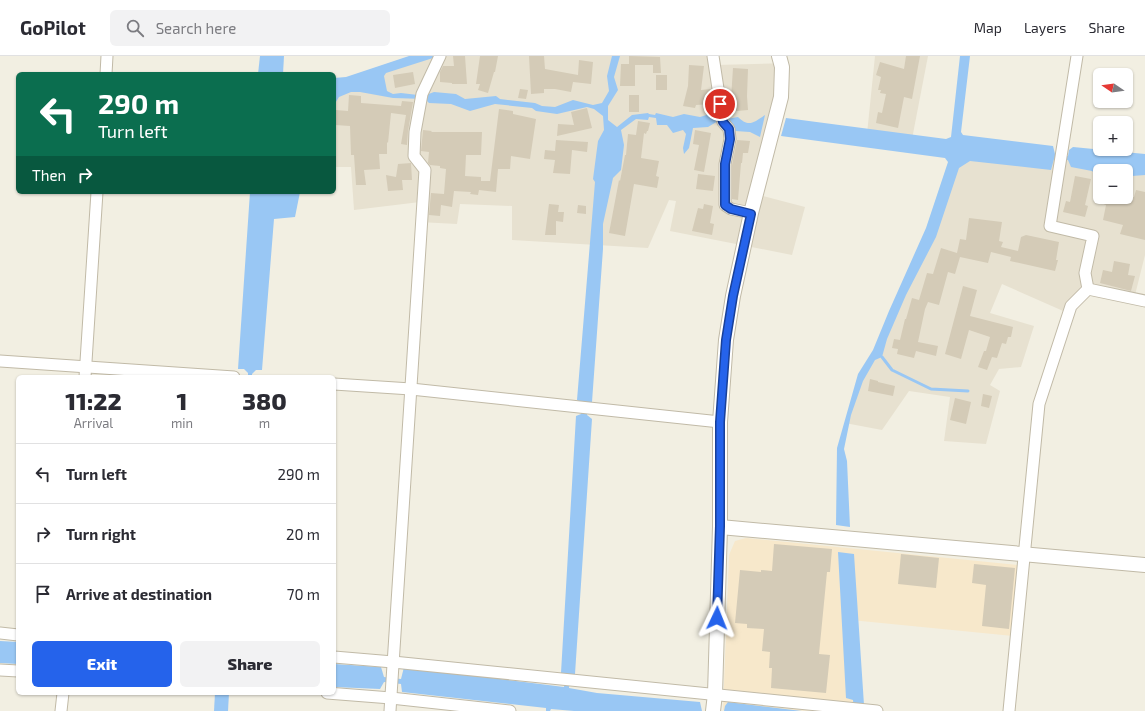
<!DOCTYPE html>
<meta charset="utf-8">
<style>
:root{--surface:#fff;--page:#f2f2f3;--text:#2b2b33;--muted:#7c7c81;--line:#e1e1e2;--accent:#2563eb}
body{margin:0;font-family:"Exo 2",sans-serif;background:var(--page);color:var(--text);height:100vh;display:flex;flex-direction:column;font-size:15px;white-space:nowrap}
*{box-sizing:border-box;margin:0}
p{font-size:13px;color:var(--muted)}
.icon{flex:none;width:22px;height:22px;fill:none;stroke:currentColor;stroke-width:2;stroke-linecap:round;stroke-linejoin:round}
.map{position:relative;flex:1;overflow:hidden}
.sheet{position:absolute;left:16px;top:319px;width:320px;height:320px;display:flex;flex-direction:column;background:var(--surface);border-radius:6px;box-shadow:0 1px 3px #0004}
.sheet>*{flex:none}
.banner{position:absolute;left:16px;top:16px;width:320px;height:122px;border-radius:6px;box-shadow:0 1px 3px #0004;background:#0b6e4f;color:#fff;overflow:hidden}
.needle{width:26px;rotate:283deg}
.fabs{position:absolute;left:1093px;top:12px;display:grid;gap:8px}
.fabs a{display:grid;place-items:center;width:40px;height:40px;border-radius:6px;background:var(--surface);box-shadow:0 1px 3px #0004;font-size:20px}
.pin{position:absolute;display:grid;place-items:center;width:34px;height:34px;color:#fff;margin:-17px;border:2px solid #fff;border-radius:50%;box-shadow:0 1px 4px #0007}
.me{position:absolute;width:44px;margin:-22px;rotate:2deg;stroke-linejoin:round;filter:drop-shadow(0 0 3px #0008)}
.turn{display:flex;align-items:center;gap:14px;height:84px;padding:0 16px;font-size:18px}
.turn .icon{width:52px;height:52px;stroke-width:2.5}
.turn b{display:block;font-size:28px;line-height:34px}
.then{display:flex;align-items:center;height:38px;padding:0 16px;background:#0003;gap:8px;font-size:15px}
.eta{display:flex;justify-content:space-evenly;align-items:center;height:68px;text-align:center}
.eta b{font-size:24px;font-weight:800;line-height:28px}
.cta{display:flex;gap:8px;margin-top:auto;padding:8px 16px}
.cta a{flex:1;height:46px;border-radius:6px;background:var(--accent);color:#fff;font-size:16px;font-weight:800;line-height:46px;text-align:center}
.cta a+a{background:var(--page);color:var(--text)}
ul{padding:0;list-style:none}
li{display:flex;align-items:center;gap:12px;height:60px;padding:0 16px;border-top:1px solid var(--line)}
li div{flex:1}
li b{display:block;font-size:15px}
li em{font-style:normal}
header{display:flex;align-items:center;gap:24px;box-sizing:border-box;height:56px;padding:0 20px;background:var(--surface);border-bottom:1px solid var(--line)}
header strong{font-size:19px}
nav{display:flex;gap:22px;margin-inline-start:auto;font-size:14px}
.search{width:280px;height:36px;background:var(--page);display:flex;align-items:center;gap:10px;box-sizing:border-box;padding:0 14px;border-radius:6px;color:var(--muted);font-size:15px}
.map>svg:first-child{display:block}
</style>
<header>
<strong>GoPilot</strong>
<div class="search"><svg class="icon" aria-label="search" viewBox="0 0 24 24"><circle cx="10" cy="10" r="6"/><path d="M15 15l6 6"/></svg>Search here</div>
<nav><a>Map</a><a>Layers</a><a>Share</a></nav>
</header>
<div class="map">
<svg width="1145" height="655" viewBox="0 0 1145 655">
<rect width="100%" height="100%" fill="#f2efe2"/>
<g fill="#e7e1d0" fill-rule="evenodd">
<polygon points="411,0 717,0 716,9 789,7 788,34 759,139 805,151 792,199 670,175 676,145 669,144 648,192 512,184 512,150 460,148 457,168 419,166 420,146 354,154 351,111 334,111 334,26"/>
<polygon points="875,0 928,0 912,83 867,78"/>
<path d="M960,92L1056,100L1145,114V199L1133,247L1088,237L1070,258L1002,228L990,257L1034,270L1021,311L999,313L990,329L1000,335L986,388L944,385L950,341L909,335L882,374L845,367L861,317L881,290ZM1100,115H1126V141H1100Z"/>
</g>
<polygon fill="#f7e8cb" points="746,482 1019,509 1013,580 851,564 856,655 723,654 729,499 735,485"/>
<g fill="#99c7f4">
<polygon points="260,0 284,0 283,18 258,18"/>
<path d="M409,0H433V2L386,17L384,20L387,35L393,38L401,37L418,39H426L434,36L456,38L465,43L496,40L500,43L535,47L542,50L555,51L573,44L593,49L602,47L609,35L607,20L612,0H620L614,21L618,34L608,50V64L617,71L632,59L648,57L649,58L655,59L656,57L673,61L684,58L700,61L716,56L727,63L738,61C749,72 754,66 765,59L760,81L750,76L735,75L726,66L718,65L708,71L693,72L689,92L684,98L683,92L686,78L683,74L673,77L667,69H657L656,62L649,61L648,64L636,63L621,74L624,89L621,114L613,122L603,168V193L592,346L588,348L587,359L592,363L575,618L570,620L569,632L597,637L700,646L702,655H574L551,653L550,655H546V652L402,636L401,628L384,626L380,633L334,631V608L381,611L384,621L401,623L404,611L564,631L565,620L561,617L576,360L581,358L582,347L577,344L595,126L593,123L598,85L604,74L603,60L594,53L587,51L557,58L536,55L532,52L495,48L470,55L451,48L429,47L425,43L393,42L360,36H351L339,41L334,49V22L346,21Z"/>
<polygon points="960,0 970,0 961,76 963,79 1053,90 1055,98 1068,100 1069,94 1073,91 1145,98 1145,119 1132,120 1126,122 1126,115 1100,115 1100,121 1092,115 1071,111 1068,104 1054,103 1051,114 970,105 959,112 936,181 906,239 887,283 882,301 875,304 863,325 851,359 844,393 847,405 850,471 836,469 837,392 858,318 873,294 889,255 926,172 948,106 945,102 781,80 786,62 946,83 951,81"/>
<polygon points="250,136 300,136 295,161 274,163 262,314 256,314 252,318 252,321 248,321 248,317 244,313 238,313"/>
<polygon points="838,496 854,498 864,649 854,655 853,644 846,642"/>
<polygon points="0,585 18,586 18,608 0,607"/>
<polygon points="215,637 229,637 228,655 214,655"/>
<polygon points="728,646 802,655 724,655 725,650"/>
</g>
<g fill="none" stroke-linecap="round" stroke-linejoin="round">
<polyline stroke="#99c7f4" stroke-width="3" points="882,301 892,314 931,333 968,335"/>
</g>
<g fill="#d4cbb7">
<polygon points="453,0 465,0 467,28 452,28 452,27 440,26 440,16 443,10 454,10"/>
<polygon points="480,0 498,0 495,16 494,16 488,37 478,34 480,28 476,28"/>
<polygon points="529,0 544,0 545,13 578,19 579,4 593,6 591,28 573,26 571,36 555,33 544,33 544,37 531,38"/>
<polygon points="629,0 660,1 661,17 653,17 653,9 635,9 635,30 620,30 621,8 629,8"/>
<polygon points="906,0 920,0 912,43 904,41 898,72 876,67 878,56 882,57 886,38 880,37 881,34 878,34 881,21 876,19 880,6 904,13"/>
<polygon points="689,9 704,10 701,34 711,33 712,48 696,49 695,52 683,50 688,30"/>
<polygon points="733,12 748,13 747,40 748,54 727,56 726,43 731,43"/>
<polygon points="413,16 415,28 395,32 393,19"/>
<rect x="656" y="19" width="11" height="15"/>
<polygon points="520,33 528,34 526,43 518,42"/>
<polygon points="349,39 361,40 361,47 401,50 402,45 413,46 408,75 407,89 401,88 406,59 391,57 388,87 387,86 387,98 379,98 380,113 364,114 366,129 356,129 354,99 351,99 350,70 335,69 336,54 348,55"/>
<rect x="629" y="39" width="10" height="17"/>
<polygon points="587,52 592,72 557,80 558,68 574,69 571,56"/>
<polygon points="499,53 513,55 513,58 536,63 530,103 511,100 510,113 498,113 496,136 479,134 478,139 470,138 471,136 454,135 452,151 441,149 440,160 429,159 431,137 444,138 446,113 440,112 440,110 430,109 428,107 429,96 421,95 423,74 432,75 431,76 482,76 481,99 466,99 465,120 481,121 481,125 490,125"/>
<polygon points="638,65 650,67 648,75 647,75 646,78 644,77 641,102 659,105 656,120 659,121 657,132 634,128 625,180 609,177 619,124 620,125 625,99 626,99 628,78 636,79"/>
<polygon points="695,74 711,77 704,116 694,114 699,89 693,88"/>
<polygon points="556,84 588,86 587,96 572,94 570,118 553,117 555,104 544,103 545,94 555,95"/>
<polygon points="737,84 750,85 748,97 743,97 742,107 741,107 738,144 732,143 732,109"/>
<polygon points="411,107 412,124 402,124 403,134 388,135 386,119 396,121 398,108"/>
<polygon points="698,118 715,120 713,135 696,133"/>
<polygon points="1075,120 1091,123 1085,149 1088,150 1085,161 1063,156 1066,145 1070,146"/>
<polygon points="1136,134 1145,136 1145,184 1120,178 1123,169 1103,164 1106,149 1101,147 1102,141 1134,141"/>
<polygon points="549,148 559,149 558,156 564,156 563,166 556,165 556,179 545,179"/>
<polygon points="704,148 713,150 710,167 714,168 712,179 692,175 698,152 703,153"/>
<polygon points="578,149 586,150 586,158 577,157"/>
<polygon points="969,162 1002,166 999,185 1003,186 1001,191 1018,195 1021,181 1026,179 1059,186 1056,204 1058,204 1055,215 1010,205 1011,201 991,196 988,207 960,201 955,218 948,216 939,249 928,246 925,253 918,286 938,290 936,300 916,295 914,302 897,298 898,293 892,292 894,283 900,284 905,263 906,263 912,242 919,244 927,217 933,218 941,192 957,197 960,183 966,184"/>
<polygon points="1114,205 1130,208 1128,219 1135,220 1131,235 1100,227 1103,214 1112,216"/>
<polygon points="963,230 977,234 970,260 1013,271 1011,281 1008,281 1006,288 1002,287 997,302 992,301 987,314 978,311 984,295 986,295 990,281 969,274 961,303 945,298"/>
<polygon points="870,323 878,325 878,326 895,330 893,340 868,335"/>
<polygon points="983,338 992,340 989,352 981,350"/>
<polygon points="955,342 971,346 966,368 950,364"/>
<polygon points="774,488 832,493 830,516 827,516 819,598 830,599 826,637 771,632 772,612 769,612 770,596 762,595 764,573 747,572 747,568 735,567 740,514 761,516 761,514 772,515"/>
<polygon points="901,498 939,502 936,532 898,528"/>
<polygon points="974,508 1015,512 1009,573 982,570 986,529 972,527"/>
</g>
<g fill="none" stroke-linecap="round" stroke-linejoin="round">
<g stroke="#c1baa7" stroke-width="13">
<g id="minor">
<polyline points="713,0 719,39 720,57 723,66 729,73 730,83 725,108 725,149 731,153 751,157"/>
<polyline points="1077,0 1050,170 1093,180 1085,217 1088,233"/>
<polyline points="106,18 107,0"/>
<polyline points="1088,233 1145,245"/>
<polyline points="0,305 234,321"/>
<polyline points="85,321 97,136"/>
<polyline points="334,328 411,333 720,366"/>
<polyline points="0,577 18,579"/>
<polyline points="334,601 393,606 877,655"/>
<polyline points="0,614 18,615"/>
<polyline points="327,637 391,642 510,655"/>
<polyline points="61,655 63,637"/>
<polyline points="390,655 425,114 414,100 415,76 422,38 440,0"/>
<polyline points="1009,655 1039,348 1071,250 1088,233"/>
</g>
</g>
<g stroke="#c1baa7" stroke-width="16">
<g id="tertiary">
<polyline points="720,471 1145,509"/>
<polyline points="713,655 715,638 720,471 720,366 726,284 733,240 751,157 781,41 782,11 779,0"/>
</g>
</g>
<use href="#minor" stroke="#fff" stroke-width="11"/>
<use href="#tertiary" stroke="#fff" stroke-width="14"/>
</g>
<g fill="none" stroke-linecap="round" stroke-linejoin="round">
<g stroke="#184099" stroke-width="10">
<polyline id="route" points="717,562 720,470 720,366 726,284 733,240 751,158 731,153 725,149 725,108 730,83 729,73 723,66 720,57 720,48"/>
</g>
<use href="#route" stroke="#2563eb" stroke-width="7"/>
</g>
</svg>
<div class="fabs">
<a><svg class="needle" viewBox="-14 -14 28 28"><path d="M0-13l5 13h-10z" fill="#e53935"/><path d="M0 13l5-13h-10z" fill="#7c7c81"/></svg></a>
<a>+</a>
<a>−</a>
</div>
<div class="pin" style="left:720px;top:48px;background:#d93025"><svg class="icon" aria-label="arrive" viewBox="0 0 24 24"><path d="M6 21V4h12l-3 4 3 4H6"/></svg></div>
<svg class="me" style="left:717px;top:562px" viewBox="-20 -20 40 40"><path d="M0-17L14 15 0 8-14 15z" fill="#2563eb" stroke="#fff" stroke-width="4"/></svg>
<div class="banner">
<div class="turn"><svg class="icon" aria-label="left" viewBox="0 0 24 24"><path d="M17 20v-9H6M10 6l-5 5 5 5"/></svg><div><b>290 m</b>Turn left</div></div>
<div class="then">Then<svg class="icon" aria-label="right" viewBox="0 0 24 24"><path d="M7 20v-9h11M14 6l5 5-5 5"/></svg></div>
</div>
<section class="sheet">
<div class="eta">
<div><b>11:22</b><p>Arrival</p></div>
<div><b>1</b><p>min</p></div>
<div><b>380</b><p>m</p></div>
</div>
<ul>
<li><svg class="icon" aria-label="left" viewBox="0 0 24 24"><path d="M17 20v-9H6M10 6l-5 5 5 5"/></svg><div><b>Turn left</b></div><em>290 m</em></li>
<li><svg class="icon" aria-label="right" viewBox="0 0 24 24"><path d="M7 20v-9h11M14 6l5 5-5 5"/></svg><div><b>Turn right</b></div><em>20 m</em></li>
<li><svg class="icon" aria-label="arrive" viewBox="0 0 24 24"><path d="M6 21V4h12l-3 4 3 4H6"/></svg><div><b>Arrive at destination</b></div><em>70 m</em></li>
</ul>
<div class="cta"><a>Exit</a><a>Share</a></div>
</section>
</div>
